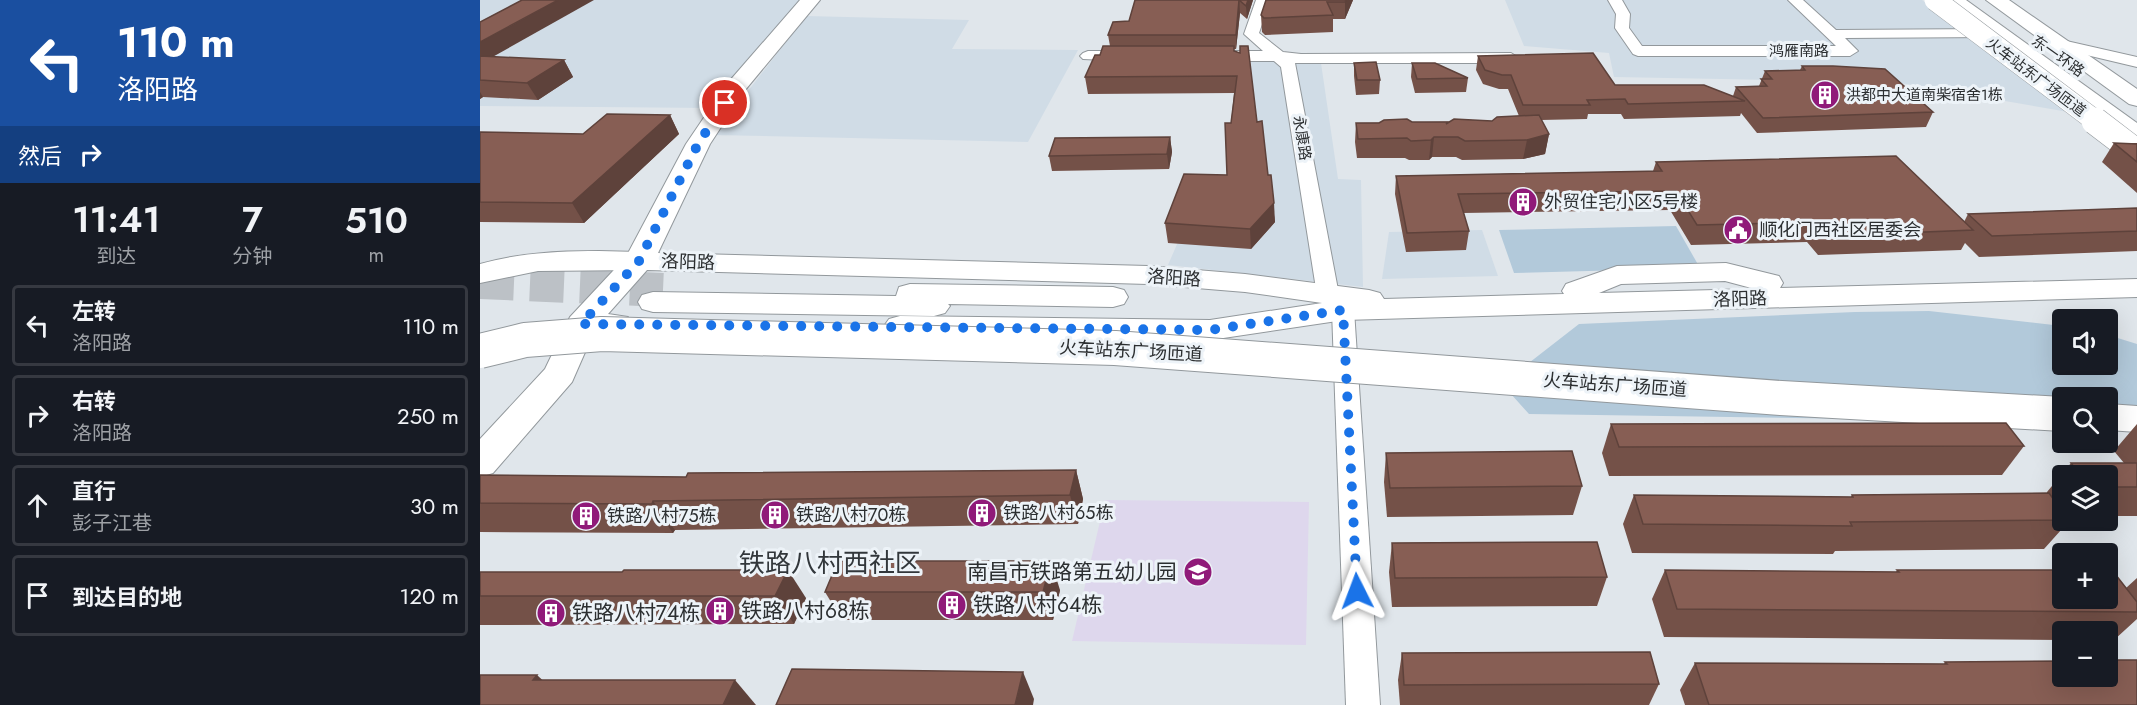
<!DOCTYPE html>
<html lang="zh">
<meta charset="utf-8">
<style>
:root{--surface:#171b24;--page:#242831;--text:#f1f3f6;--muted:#9ea1a6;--line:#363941}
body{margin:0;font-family:Jost,"Noto Sans SC",sans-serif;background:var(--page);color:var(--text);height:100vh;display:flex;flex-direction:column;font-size:22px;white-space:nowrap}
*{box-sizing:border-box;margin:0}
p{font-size:20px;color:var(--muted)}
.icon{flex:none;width:33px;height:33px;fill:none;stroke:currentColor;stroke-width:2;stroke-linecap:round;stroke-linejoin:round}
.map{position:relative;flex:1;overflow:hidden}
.side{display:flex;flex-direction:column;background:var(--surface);width:480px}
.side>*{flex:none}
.guide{background:#1a4fa0;color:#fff;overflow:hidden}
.buttons{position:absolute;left:1572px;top:309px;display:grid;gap:12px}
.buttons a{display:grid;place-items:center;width:66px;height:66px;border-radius:6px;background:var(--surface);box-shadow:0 6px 24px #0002;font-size:30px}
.pin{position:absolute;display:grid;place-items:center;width:51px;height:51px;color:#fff;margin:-26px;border:3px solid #fff;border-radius:50%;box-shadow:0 2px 6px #0007}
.me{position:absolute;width:66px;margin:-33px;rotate:357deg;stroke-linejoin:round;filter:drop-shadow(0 0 4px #0008)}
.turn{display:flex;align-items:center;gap:21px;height:126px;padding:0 18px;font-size:27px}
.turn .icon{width:78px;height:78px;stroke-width:2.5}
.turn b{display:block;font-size:42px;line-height:51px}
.then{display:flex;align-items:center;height:57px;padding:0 18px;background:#0003;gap:12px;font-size:22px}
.eta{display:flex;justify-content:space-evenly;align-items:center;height:102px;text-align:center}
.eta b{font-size:36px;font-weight:600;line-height:42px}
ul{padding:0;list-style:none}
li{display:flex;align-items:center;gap:18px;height:81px;margin:0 12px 9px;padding:0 6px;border:3px solid var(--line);border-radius:6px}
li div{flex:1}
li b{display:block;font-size:22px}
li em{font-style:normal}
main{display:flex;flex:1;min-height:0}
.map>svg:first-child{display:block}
</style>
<main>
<section class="side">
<div class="guide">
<div class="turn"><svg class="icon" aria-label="left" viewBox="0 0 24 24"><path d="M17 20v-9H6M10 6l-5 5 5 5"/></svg><div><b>110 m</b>洛阳路</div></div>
<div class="then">然后<svg class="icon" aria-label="right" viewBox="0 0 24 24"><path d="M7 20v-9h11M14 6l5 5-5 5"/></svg></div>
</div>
<div class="eta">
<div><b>11:41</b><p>到达</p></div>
<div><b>7</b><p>分钟</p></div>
<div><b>510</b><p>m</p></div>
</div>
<ul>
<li><svg class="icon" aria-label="left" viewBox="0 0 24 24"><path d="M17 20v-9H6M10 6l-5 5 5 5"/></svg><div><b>左转</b><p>洛阳路</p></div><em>110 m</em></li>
<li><svg class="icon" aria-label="right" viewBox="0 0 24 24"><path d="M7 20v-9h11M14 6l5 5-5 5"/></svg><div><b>右转</b><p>洛阳路</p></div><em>250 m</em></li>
<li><svg class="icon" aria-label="ahead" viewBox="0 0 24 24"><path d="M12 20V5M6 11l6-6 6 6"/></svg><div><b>直行</b><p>彭子江巷</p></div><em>30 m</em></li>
<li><svg class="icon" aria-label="arrive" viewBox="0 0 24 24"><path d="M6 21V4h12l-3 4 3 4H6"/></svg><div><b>到达目的地</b></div><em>120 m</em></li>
</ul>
</section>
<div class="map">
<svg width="1657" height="705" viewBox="0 0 1657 705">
<rect width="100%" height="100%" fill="#e0e6eb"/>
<g fill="#d0dce6">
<polygon points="0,0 323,0 232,108 0,106"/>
<polygon points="1025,0 1442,0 1594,113 1339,69 1295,80 1134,77 1129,53 1044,46"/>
<polygon points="326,16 489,20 472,49 598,50 548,142 234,135"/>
<polygon points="756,61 841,63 858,179 881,180 883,287 688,265 704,228 772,232"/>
<polygon points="1002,230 1018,276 902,279 909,232"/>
</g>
<polygon fill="#ded7ed" points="625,500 829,502 826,645 592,641"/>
<g fill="#b2c9da">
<polygon points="1196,226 1220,268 1034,273 1019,230"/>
<polygon points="1449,311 1582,326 1582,364 1628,364 1628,335 1657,344 1657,423 1628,423 1628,398 1582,398 1582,422 1049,414 1022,384 1099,324 1375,312"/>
</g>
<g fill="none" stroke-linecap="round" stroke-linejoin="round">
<polyline stroke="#bcc1c6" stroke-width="34" stroke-dasharray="34 16" stroke-linecap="butt" points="0,282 183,290"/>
<g stroke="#92989c" stroke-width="2">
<g id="street">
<polygon points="776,0 790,0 779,33 803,52 821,54 1031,53 1039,58 1031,63 815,63 859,295 856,300 848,302 840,300 837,295 801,67 794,61 736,61 728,56 736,51 783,51 764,34"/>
<polygon points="1128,0 1142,0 1150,14 1149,28 1162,46 1356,46 1308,0 1323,0 1356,30 1511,29 1518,33 1511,37 1365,38 1378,51 1370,56 1158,56 1153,54 1135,28 1136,14"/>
<polygon points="1582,40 1657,57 1657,67 1577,48 1574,45"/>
<polygon points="608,51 647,51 655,56 647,61 603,59 600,56 603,53"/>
<polygon points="863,303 871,305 874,310 900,705 866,705 852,310 855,305"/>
</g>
</g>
<g stroke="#92989c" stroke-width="2">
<g id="secondary">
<path d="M320,0H340L266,89L230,144L178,253L668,266L765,274L889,290L900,293L904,299L1084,294L1082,291L1086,284L1137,266L1246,263L1299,276L1303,283L1300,288L1657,279V297L864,320L730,340L420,336L409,333L404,326L409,319L420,316L730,320L842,303L765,292L668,284L167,270L128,314L148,317L153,324L148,331L137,334H113L92,382L13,473L0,477V439L65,369L90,317L146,257L206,144L246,85ZM1245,281L1275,289L1119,293L1141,284Z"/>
<polygon points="430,284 633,287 644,290 648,297 644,304 633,307 468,304 470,306 465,313 454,316 173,312 162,309 158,302 162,295 173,292 416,296 419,287"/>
</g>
</g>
<g stroke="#92989c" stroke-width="2">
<polygon id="primary" points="1506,0 1529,0 1657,89 1657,106 1649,104"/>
</g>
<g stroke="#92989c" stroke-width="2">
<g id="highway">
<polygon points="1464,0 1486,0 1657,123 1657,141 1648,139"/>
<path d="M119,251L159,252L169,255L174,261L169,267L159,270L58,271L0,283V264C39,253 78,251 119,251Z"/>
<polygon points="1628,404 1657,406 1657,432 1628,430"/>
</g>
</g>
<use href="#street" fill="#fff" fill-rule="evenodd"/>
<use href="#secondary" fill="#fff" fill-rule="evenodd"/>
<use href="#primary" fill="#fff" fill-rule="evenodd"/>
<use href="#highway" fill="#fff" fill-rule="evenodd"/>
<g stroke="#92989c" stroke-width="22" stroke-linecap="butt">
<polyline id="highway-bridge-far2" points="1455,0 1617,122"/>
</g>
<g stroke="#92989c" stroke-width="28" stroke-linecap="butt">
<polyline id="highway-bridge-far1" points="1615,121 1657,153"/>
</g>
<g stroke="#92989c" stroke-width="36" stroke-linecap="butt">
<polyline id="highway-bridge" points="0,351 45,340 122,334 635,348 1301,398 1582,414"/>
</g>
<use href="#highway-bridge-far2" stroke="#fff" stroke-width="21"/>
<use href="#highway-bridge-far1" stroke="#fff" stroke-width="27"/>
<use href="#highway-bridge" stroke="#fff" stroke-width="34"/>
</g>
<g fill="#745148">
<polygon points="655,0 773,0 767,19 760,13 756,49 754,49 754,51 777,122 788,175 795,222 771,249 688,243 685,223 747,175 751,123 754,93 608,94 605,77 620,55 630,46 628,35 649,21"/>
<polygon points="786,0 873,0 865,19 853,19 853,32 785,35 782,32 781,15"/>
<polygon points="0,22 12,57 84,60 93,77 58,100 3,97 0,99"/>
<polygon points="998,56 1135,85 1253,96 1256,87 1279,86 1285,71 1320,70 1322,66 1453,112 1446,127 1277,133 1261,113 1260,116 1144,119 1141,114 1108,114 1107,119 1061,120 1069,134 1065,154 1043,159 982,160 976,157 952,157 949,160 929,160 925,158 877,158 875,142 876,123 1012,121 1039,116 1028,89 1019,89 1003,84 996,70"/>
<polygon points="874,63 900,80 899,94 876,95 874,76"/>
<polygon points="932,63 988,78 986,92 935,93 931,77"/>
<polygon points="190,115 199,134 104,223 0,222 0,132 103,134"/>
<polygon points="690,137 692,152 689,169 572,171 569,156"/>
<polygon points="1634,143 1657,143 1657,193 1622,162"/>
<polygon points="1176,162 1484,222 1488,214 1657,208 1657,251 1499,257 1485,243 1481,250 1338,255 1327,242 1211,245 1190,210 983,213 989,231 986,250 926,252 915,194 916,176 1173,171"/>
<polygon points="1131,424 1544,446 1522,475 1129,476 1122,453"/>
<polygon points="1657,424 1657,516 1628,516 1628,476 1582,476 1582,520 1590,520 1564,549 1355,551 1353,554 1152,553 1143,524 1154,495 1371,497 1372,495 1567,493 1567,492 1591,463 1644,463 1634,451"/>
<polygon points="906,453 1102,486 1093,515 907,517 904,482"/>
<polygon points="596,470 603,499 598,524 195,530 193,533 0,532 0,475 206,477"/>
<polygon points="912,543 1127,577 1117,606 912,607 909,572"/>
<polygon points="1185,570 1416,572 1417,570 1646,588 1657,578 1657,619 1634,640 1628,640 1628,632 1582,632 1582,640 1184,637 1172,599"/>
<polygon points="0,572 142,572 326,598 314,624 0,625"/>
<polygon points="580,590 573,620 362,620 345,592"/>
<polygon points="922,653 1179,684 1169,705 920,705 918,680"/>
<polygon points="1465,662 1657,705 1205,705 1200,690 1215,663 1464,664"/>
</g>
<g fill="#5e423b">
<polygon points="78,0 114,0 0,64 0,42"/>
<polygon points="759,0 760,13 756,49 756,35"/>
<polygon points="768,0 773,0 767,19 766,6"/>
<polygon points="866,0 873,0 865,19 865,2"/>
<polygon points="84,60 93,77 58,100 47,83"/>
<polygon points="0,92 3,97 0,99"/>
<polygon points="190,115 199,134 104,223 92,203"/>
<polygon points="1069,134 1065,154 1043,159 1047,140"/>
<polygon points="690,137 692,152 689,169 687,154"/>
<polygon points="954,137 952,157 949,160 951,140"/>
<polygon points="794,203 795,222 771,249 770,229"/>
<polygon points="596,470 603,499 598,524 590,495"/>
<polygon points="173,501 195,530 193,533 172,504"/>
<polygon points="571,561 580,590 573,620 563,592"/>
<polygon points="308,570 326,598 314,624 295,596"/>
<polygon points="543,672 554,699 553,705 535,705"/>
<polygon points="57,675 86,702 53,680"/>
<polygon points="255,680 276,705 243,705"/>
</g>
<g fill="#875e54" stroke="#5e423b" stroke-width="1.5">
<polygon points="42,0 78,0 0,42 0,22"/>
<polygon points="655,0 759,0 756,35 628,35 633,22 649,21"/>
<polygon points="759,0 768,0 766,6"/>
<polygon points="786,0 866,0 865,2 847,2 853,15 784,18 781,15"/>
<polygon points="623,46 754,46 754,51 760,53 760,46 768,46 777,122 782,121 788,175 791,175 794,203 770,229 685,223 704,174 747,175 745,123 751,123 757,76 605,77 615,55 620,55"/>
<polygon points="1113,53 1135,85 1224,85 1265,101 1148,104 1145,99 1107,100 1110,105 1043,105 1031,75 1022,75 1005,70 998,56"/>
<polygon points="0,56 84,60 47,83 0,80"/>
<polygon points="896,62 900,80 877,80 874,63"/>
<polygon points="932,63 955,63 988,78 937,79"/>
<polygon points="1322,66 1353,66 1405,69 1453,112 1283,118 1256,87 1287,86 1281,79 1292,79 1285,71 1325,70"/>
<polygon points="127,114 190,115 92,203 0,202 0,132 103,134"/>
<polygon points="1059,115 1069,134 1047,140 985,141 978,137 954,137 951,140 931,141 927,138 878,139 876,123 899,123 904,120 927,119 932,122 968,122 966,124 974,119 1012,121 1017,117"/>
<polygon points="690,137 687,154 569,156 575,138"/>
<polygon points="1634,143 1657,144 1657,162"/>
<polygon points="1416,156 1493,230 1347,236 1336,222 1217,225 1196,191 978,194 989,231 927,233 916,176 1182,171 1176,162"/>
<polygon points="1657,208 1657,231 1512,236 1488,214"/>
<polygon points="1526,423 1544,446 1139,447 1131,424"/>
<polygon points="1092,451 1102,486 910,488 906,453"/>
<polygon points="1591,463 1657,463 1657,487 1628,487 1628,476 1601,476"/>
<polygon points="596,470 590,495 173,501 172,504 0,503 0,475 206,477 208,473"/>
<polygon points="1569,493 1582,511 1582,520 1370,522 1372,526 1163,524 1154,495 1373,497 1372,495"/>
<polygon points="1117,542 1127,577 915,578 912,543"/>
<polygon points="358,561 571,561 563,592 345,592"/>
<polygon points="144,570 308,570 295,596 0,596 0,572 142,572"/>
<polygon points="1185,570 1419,572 1417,570 1582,570 1582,598 1628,598 1628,570 1632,570 1657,602 1657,612 1197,609"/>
<polygon points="1170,652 1179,684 924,685 922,653"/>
<polygon points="1628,660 1657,660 1657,705 1229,705 1215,663 1467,664 1465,662 1582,661 1582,676 1628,676"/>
<polygon points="312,669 543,672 535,705 296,705"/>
<polygon points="0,675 57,675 53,680 255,680 243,705 0,705"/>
</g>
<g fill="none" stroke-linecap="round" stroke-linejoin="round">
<polyline stroke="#1a73e8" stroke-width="10" stroke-dasharray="0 18" points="245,103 218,144 159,261 101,324 730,330 863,310 877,591"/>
</g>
<defs>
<g id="building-disc" transform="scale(1.5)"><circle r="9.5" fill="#901a79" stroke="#edf3f8"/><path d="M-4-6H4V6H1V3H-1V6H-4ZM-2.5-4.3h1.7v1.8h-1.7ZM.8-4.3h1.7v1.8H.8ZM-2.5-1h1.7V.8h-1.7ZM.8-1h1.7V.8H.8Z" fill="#fff"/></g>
<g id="civic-disc" transform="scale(1.5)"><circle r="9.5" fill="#901a79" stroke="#edf3f8"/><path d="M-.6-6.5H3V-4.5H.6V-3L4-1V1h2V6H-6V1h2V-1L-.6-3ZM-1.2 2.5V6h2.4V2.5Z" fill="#fff"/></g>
<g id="school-disc" transform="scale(1.5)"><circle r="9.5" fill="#901a79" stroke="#edf3f8"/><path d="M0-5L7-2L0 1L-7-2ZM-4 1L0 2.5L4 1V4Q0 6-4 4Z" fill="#fff"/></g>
</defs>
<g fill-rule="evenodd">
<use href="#building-disc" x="1345" y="95"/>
<use href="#building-disc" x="1043" y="202"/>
<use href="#civic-disc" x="1258" y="230"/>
<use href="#building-disc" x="502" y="513"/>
<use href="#building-disc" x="295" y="515"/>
<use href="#building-disc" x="106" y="516"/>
<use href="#school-disc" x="718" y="572"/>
<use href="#building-disc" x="472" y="605"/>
<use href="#building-disc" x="240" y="611"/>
<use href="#building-disc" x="71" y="613"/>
</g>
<g text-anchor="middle" stroke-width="6" stroke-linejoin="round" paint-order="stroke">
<g font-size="15" fill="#2c2f31" stroke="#edf3f8">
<text x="1319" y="56">鸿雁南路</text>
<text transform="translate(1578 56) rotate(35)" y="5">东一环路</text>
<text transform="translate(1556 77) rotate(37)" y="5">火车站东广场匝道</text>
<text transform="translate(822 138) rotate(81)" y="5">永康路</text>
</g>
<g font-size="15" fill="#2c2f31" stroke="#edf3f8" text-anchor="start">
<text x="1366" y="100">洪都中大道南柴宿舍1栋</text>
</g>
<g font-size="18" fill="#2c2f31" stroke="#edf3f8" text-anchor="start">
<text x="1064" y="208">外贸住宅小区5号楼</text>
<text x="1279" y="236">顺化门西社区居委会</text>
<text x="523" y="519">铁路八村65栋</text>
<text x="316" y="521">铁路八村70栋</text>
<text x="127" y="522">铁路八村75栋</text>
</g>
<g font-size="18" fill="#2c2f31" stroke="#edf3f8">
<text transform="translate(208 262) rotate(2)" y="6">洛阳路</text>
<text transform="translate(694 278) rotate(4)" y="6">洛阳路</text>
<text transform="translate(1260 299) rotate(-2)" y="6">洛阳路</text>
<text transform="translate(651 351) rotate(3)" y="6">火车站东广场匝道</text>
<text transform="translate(1135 385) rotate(4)" y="6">火车站东广场匝道</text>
</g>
<g font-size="21" fill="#2c2f31" stroke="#edf3f8" text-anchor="start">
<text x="697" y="579" text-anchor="end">南昌市铁路第五幼儿园</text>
<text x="493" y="612">铁路八村64栋</text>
<text x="261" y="618">铁路八村68栋</text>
<text x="92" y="620">铁路八村74栋</text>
</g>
<g font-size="26" fill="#32373b" stroke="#edf3f8">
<text x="350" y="572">铁路八村西社区</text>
</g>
</g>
</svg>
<div class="buttons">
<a><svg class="icon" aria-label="sound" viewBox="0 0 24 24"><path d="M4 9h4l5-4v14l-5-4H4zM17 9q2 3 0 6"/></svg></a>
<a><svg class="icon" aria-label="search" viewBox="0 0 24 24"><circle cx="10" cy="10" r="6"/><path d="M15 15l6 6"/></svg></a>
<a><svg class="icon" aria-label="layers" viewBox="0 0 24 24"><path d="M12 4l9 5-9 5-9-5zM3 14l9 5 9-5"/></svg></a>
<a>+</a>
<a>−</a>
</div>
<div class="pin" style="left:245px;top:103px;background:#d93025"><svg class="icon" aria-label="arrive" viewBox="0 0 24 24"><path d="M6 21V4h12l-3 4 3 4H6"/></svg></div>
<svg class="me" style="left:877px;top:591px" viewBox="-20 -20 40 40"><path d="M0-17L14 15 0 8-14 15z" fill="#1a73e8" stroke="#fff" stroke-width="4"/></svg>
</div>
</main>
